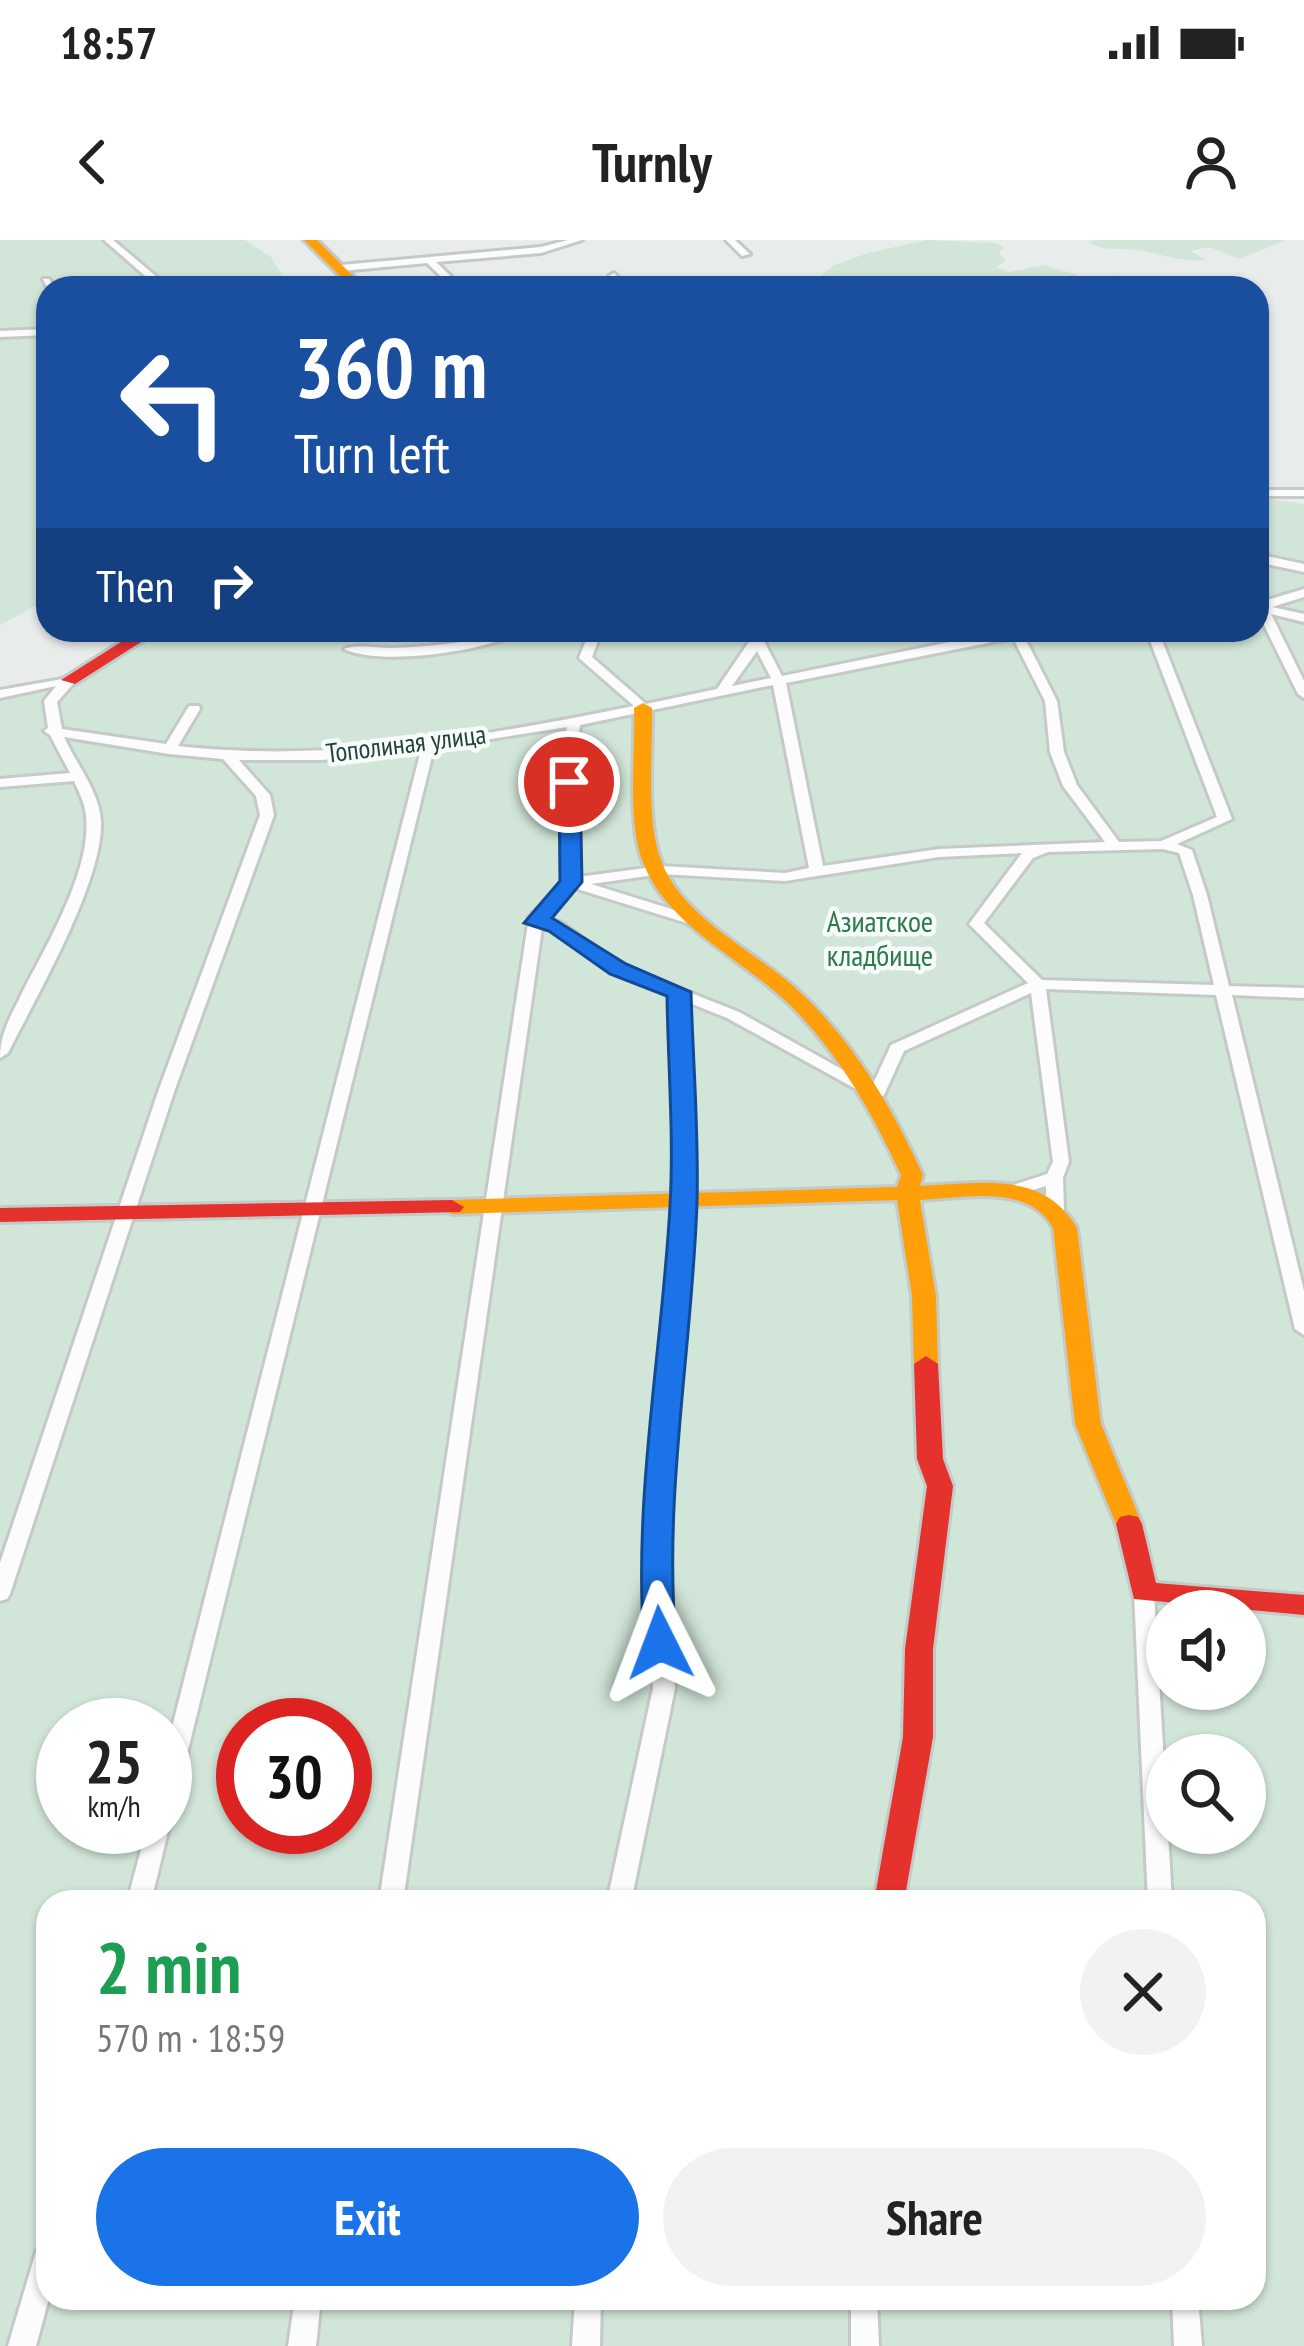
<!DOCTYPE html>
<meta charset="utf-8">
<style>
:root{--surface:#fff;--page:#f2f2f2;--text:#222;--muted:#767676;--accent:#1a73e8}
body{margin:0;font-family:"PT Sans Narrow",sans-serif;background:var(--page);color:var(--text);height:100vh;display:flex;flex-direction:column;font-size:45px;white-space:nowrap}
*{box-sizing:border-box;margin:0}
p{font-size:39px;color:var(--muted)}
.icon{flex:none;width:66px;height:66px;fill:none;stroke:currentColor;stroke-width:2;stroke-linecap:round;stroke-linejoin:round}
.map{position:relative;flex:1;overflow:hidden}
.side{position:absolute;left:36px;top:1650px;width:1230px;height:420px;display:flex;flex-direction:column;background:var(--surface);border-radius:36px;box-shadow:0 3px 9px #0004}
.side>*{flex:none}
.hud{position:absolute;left:36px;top:36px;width:1233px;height:366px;border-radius:36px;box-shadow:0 3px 9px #0004;background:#1a4fa0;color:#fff;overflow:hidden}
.controls{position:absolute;left:1146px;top:1350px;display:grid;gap:24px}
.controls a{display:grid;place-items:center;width:120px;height:120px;border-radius:50%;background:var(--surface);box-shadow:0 3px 9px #0004;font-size:60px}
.speed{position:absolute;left:36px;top:1458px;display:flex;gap:24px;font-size:60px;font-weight:700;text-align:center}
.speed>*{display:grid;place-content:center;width:156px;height:156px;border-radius:50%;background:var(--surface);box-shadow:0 3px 9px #0004;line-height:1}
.speed small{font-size:30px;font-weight:400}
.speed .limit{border:18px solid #d22;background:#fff;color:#111}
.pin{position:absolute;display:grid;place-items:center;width:102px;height:102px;color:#fff;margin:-51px;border:6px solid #fff;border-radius:50%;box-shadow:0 3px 12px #0007}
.me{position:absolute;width:132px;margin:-66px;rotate:357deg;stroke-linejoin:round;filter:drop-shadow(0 0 9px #0008)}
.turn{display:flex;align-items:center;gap:42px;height:252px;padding:0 60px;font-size:54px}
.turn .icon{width:156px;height:156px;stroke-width:2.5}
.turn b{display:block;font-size:84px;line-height:102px}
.then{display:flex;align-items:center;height:114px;padding:0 60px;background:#0003;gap:24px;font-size:45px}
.round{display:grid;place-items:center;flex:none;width:126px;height:126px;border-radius:63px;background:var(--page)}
.summary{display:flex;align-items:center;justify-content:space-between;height:204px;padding:0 60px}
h1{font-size:72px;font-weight:700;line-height:90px;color:#1e9e55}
.cta{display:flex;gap:24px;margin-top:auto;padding:24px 60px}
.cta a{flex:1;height:138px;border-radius:72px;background:var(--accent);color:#fff;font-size:48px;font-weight:700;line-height:138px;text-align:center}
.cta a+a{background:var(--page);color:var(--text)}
.status{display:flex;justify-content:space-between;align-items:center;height:84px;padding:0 60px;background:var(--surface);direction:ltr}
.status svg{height:33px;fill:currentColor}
header{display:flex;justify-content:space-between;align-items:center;height:156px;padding:0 60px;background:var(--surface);font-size:54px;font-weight:700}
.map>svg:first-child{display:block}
</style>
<div class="status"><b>18:57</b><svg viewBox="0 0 49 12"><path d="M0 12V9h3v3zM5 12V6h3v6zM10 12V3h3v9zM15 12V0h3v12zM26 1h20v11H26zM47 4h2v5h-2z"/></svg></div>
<header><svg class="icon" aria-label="back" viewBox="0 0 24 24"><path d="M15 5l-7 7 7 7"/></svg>Turnly<svg class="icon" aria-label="person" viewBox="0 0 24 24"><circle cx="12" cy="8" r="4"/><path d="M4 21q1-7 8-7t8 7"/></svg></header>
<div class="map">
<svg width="1304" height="2106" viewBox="0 0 1304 2106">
<rect width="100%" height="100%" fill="#e8edeb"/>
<g fill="#d1e6d8" fill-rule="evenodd">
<polygon points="0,0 245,0 271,17 290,48 48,48 48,359 0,385"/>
<polygon points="927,0 996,3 1004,7 999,13 1006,20 997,27 1008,32 1044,25 1078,35 1080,41 1117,35 1154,48 850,48 818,38 834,25 868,13"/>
<path d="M1094,0H1285L1240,19L1209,7L1190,11L1207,20C1179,23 1164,14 1138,10C1119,7 1106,13 1089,2Z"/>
<path d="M1257,257L1304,264V2106H0V454L69,440L164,390H1257ZM1167,1371H1245V1449H1167ZM63,1485H165V1587H63ZM243,1485H345V1587H243ZM1167,1515H1245V1593H1167ZM48,1662H1254V2058H48Z"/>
</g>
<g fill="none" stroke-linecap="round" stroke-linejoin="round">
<g stroke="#c5cac8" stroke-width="6">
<g id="street">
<polygon points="104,0 113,0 170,48 159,48"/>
<polygon points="568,0 582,0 541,13 436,22 463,48 453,48 427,23 341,31 336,28 341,25 541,7"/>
<polygon points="726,0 735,0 750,14 742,16"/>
<polygon points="614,33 628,48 618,48 609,36"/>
<polygon points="43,39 49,39 56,48 48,50"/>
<polygon points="48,89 48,95 0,97 0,91"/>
<polygon points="48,161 48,179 43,176 43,164"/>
<polygon points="48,186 48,198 43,195 43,189"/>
<rect x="1257" y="250" width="47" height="6"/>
<polygon points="1257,314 1304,324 1304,332 1257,322"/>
<polygon points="1304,349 1304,357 1272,367 1304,374 1304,382 1271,374 1304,441 1304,458 1298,454 1257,371 1257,363"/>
<path d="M507,390H525C490,411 381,427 344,409C357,404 375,408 391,408C430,407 471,403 507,390Z"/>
<path d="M590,390H602L592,417L646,464L717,449L757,390H769L764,401L782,436L950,402L1018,390H1046L1024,396L1057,461L1064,512L1077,545L1119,602L1161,601L1217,577L1146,390H1158L1232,579L1177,604L1192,610L1207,655L1229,746L1304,748V758L1232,755L1304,1051V1095L1295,1089L1216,755L1046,749L1069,922L1063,937L1064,970L1055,975L1046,970V946L1016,955L1007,950L1010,946L1047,934L1053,922L1031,753L904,811L884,855L876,860L727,778L687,762L693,963L675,1177L666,1358L675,1448L631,1662H607L653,1448L646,1358L655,1177L675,963L671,756L613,732L551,689L542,688L403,1662H379L529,677L564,641L562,518L567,487L434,508L176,1559L173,1565L165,1568V1515L421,510L322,520H239L270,555L274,575L174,852L10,1354L7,1359L0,1361V1323L158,852L260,575L256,556L223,519L169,514L64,497C76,524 100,552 101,582C103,642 36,757 8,813L0,818C0,791 13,773 24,749C48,703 92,628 86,576C85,563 79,552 74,541L0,547V539L70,533L50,495L44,491L48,488L44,461L56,446L0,458V450L74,437V443L57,462L62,489L166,504L189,466H199L200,469L178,506L186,507C337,522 486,496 634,466L579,418ZM1013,398L1045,461L1050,512L1063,546L1105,602L939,609L823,626L786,443ZM757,411L771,438L732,446ZM773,445L809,628L785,633L661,626L578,637L576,518L580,485ZM1163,609L1179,613L1193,655L1214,745L1042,740L984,683L1033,618L1048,612ZM1022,613L969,684L1028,743L891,805L872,846L739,772L623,726L560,682L543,679L574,648L690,684L695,685L702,681L700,678L591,644L661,634L785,641L939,617Z"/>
<polygon points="1144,1345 1151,1347 1154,1352 1172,1662 1148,1662 1134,1352 1137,1347"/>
<polygon points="165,1580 169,1587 151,1662 127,1662 147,1587 165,1587"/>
<polygon points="48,2003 49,2058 36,2106 8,2106 35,2015 39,2006"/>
<polygon points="295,2058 321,2058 316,2106 288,2106"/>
<polygon points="575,2058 601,2058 600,2106 572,2106"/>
<polygon points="851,2058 877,2058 879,2106 851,2106"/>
<polygon points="1172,2058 1198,2058 1202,2106 1174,2106"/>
</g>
</g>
<g stroke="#c3cbc8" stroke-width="6">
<g id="slow">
<polygon points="304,0 317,0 365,48 352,48"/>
<path d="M643,463L652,468C653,513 645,582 662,623C685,681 758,712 801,753C856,805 892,868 923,935L920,946C978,944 1043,929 1077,988L1101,1184L1142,1284L1138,1291H1120L1116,1284L1075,1184L1053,988C1029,943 963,958 920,960L936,1056L938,1124L926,1132L914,1124L912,1056L897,960L452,974L440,967L452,960L897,947L901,935C872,872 839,814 790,765C743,719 670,688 644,625C626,584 636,513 634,468Z"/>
</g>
</g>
<g stroke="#c3cbc8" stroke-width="6">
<g id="jam">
<polygon points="140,390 160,390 75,444 61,440"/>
<polygon points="452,960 464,967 460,972 0,982 0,968"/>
<polygon points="926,1116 938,1124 943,1219 953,1246 933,1409 933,1497 904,1662 874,1662 903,1497 905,1409 927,1246 917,1219 914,1124"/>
<polygon points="1129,1275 1138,1277 1142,1284 1156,1343 1304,1355 1304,1375 1134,1359 1116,1284 1120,1277"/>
</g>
</g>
<use href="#street" fill="#fcfcfc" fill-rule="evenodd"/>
<use href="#slow" fill="#ff9f0a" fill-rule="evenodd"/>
<use href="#jam" fill="#e5322d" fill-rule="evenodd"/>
</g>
<path fill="#1a73e8" stroke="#114b97" stroke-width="3" d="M569,536L580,542L582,642L552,678L626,724L691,752C693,822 699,893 697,963C692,1110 663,1256 676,1403L660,1414L644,1403C633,1257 662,1111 670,966C674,897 668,825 667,756L610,734L549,691L524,683L560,641L559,542Z"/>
<g text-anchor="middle" stroke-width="9" stroke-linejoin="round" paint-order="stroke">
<g font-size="27" fill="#24423a" stroke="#f7fbf9">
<text transform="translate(406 504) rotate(-7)" y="9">Тополиная улица</text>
</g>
<g font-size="30" fill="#2d7a4b" stroke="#f7fbf9">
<text x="880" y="692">Азиатское<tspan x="880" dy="34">кладбище</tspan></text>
</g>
</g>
</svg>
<div class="controls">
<a><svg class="icon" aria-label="sound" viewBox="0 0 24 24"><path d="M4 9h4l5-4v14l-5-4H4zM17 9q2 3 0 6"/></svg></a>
<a><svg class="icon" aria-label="search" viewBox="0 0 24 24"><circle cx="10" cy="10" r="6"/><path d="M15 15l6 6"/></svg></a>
</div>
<div class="speed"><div>25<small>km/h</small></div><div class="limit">30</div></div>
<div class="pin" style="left:569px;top:542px;background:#d93025"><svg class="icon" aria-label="arrive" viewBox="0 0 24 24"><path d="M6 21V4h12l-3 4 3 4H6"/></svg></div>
<svg class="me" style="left:660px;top:1403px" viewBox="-20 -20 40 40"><path d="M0-17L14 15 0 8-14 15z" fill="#1a73e8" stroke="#fff" stroke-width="4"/></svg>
<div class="hud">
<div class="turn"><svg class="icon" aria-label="left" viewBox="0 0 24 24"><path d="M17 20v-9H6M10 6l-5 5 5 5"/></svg><div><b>360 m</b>Turn left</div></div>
<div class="then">Then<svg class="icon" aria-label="right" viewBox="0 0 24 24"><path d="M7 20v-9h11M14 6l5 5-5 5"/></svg></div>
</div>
<section class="side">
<div class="summary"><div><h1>2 min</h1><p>570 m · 18:59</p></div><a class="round"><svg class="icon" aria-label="close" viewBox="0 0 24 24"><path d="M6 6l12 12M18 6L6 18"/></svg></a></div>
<div class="cta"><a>Exit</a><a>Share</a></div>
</section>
</div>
